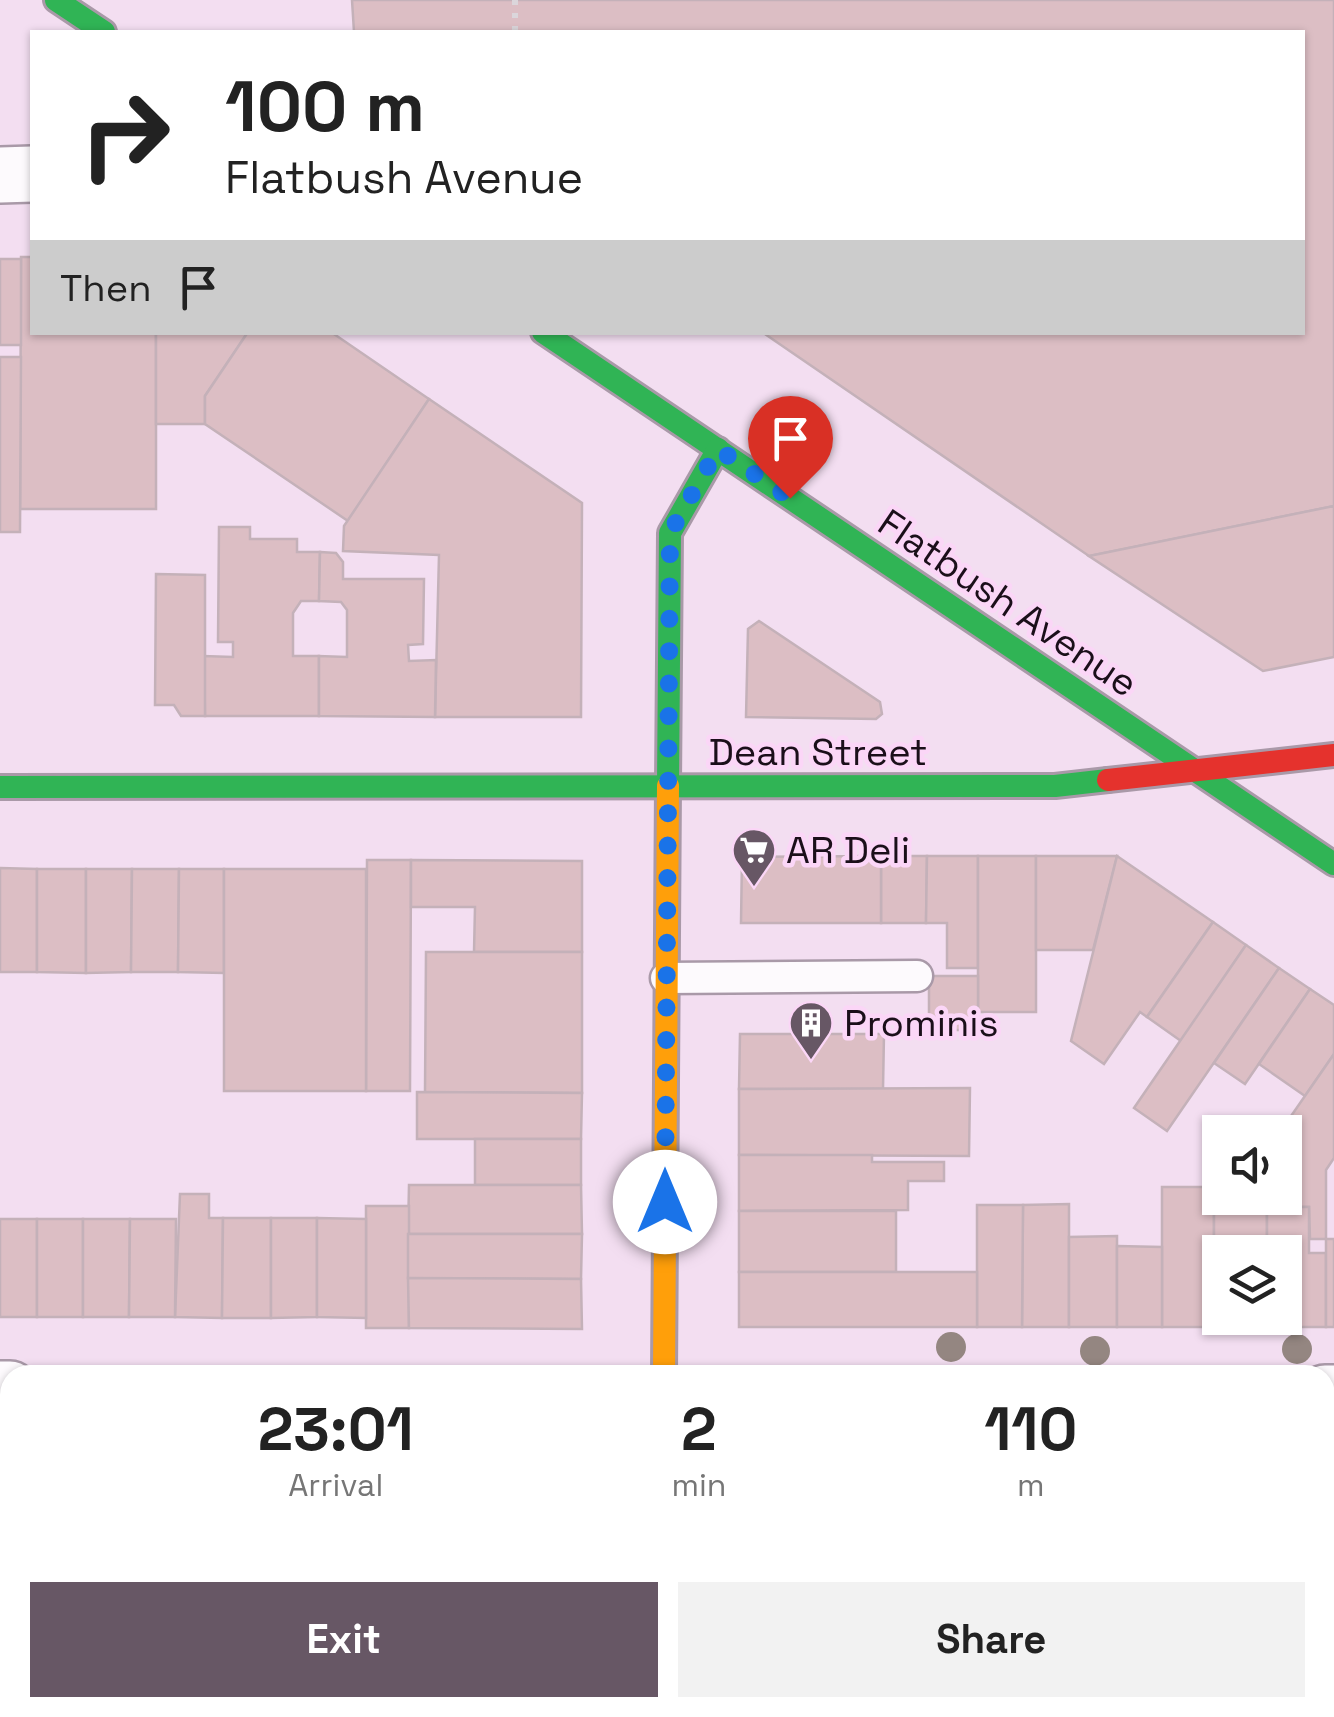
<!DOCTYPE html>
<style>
:root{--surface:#fff;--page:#f2f2f2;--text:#222;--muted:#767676;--accent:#675765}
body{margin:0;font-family:"Space Grotesk",sans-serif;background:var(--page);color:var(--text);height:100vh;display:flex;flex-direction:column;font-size:38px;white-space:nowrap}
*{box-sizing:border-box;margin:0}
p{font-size:32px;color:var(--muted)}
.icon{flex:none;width:55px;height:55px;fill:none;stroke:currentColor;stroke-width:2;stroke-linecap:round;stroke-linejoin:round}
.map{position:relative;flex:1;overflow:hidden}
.details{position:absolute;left:0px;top:1365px;width:1335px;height:352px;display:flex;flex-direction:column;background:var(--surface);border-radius:30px 30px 0 0;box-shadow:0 2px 8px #0004}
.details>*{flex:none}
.hud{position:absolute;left:30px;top:30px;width:1275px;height:305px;border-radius:0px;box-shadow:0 2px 8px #0004;background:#fff;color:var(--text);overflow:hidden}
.buttons{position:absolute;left:1202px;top:1115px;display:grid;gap:20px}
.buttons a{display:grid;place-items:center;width:100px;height:100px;border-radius:0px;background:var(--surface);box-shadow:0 2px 8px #0004;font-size:50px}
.pin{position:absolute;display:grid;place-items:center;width:85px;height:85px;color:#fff;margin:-102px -42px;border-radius:50% 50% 50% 0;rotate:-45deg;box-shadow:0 0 10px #0007}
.pin .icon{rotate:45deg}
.me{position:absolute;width:110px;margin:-55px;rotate:0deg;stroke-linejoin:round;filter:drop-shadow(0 0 8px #0008)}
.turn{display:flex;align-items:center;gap:35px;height:210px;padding:0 30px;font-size:45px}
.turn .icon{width:130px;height:130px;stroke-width:2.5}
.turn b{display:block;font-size:70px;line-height:85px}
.then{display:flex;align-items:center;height:95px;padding:0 30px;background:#0003;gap:20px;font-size:38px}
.eta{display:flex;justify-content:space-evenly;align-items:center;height:170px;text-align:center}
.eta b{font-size:60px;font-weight:800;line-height:70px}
.button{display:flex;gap:20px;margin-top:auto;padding:20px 30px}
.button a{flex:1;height:115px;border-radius:0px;background:var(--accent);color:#fff;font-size:40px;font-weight:800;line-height:115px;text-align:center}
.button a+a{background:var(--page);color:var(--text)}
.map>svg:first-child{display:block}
</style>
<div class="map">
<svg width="1334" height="1717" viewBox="0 0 1334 1717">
<rect width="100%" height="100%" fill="#f3def1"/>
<g fill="#dcbec4" stroke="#c4b1b9" stroke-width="2.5">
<polygon points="352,0 1334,0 1334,506 1089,556 762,332 1302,332 1302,32 354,32"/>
<polygon points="21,257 32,257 32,332 156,332 156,509 20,509"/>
<rect x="0" y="259" width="21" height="86"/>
<polygon points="156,332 248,332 205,396 205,424 156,424"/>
<polygon points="248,332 331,332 429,399 348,521 205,424 205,396"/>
<polygon points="0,357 21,357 20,532 0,532"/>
<polygon points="429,399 582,503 581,717 435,717 439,555 343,551 344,526"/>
<polygon points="1334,506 1334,657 1263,671 1089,556"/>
<polygon points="219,527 250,527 250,539 297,539 297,552 320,552 319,601 301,601 293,613 293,656 319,656 319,716 205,716 204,656 233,657 233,642 218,642"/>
<polygon points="320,552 336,553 343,562 343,579 424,579 423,644 408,645 409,661 436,660 435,717 319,716 319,656 347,657 347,610 341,602 319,601"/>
<polygon points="156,574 205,575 205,716 181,716 174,705 155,705"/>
<polygon points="759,621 880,702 882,714 876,719 746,717 748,629"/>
<polygon points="881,856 927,856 926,923 881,923"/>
<polygon points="881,856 881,923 741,923 742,857"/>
<polygon points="927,856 978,856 978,968 947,968 947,923 926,923"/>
<rect x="978" y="856" width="58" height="156"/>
<polygon points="1036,856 1117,856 1093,950 1036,950"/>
<polygon points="1117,856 1213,922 1147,1017 1140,1012 1104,1064 1071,1041"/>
<polygon points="367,860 411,860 410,1091 366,1091"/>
<polygon points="411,860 582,861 582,952 474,952 475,907 411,907"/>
<polygon points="0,868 37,869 37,972 0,972"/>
<polygon points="37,869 86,869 86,973 37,972"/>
<polygon points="86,869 132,869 131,972 86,973"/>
<polygon points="132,869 179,869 178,972 131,972"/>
<polygon points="179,869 224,869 224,973 178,972"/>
<rect x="224" y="869" width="142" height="222"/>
<polygon points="1213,922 1246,945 1181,1041 1147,1017"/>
<polygon points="1246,945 1279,968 1167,1131 1134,1108"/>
<polygon points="426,952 582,952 582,1093 425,1092"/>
<polygon points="1279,968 1310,989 1245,1084 1214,1063"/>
<rect x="929" y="976" width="49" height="54"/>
<polygon points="1310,989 1334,1005 1334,1054 1305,1096 1259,1064"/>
<polygon points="740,1034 884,1034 883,1089 739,1089"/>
<polygon points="1334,1054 1334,1158 1326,1170 1326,1239 1310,1239 1309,1207 1267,1207 1267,1198 1285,1198 1285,1132 1280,1132"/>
<polygon points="970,1088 969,1156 739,1155 739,1089"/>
<polygon points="417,1092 582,1093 581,1139 417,1139"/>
<rect x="475" y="1139" width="106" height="46"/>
<polygon points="739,1155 872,1155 872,1162 944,1162 944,1181 908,1181 908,1210 739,1211"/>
<polygon points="409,1185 581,1185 582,1234 408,1234"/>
<rect x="1162" y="1187" width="52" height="140"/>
<polygon points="180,1194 209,1194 209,1218 223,1218 222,1318 175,1317"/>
<polygon points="1069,1204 1069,1327 1022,1327 1023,1205"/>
<polygon points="977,1205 1023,1205 1022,1327 977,1327"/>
<rect x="366" y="1206" width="43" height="122"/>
<polygon points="1214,1207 1267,1207 1267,1252 1220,1252 1220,1318 1266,1318 1266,1327 1214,1327"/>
<polygon points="1267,1207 1309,1207 1309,1253 1326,1253 1326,1327 1266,1327 1266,1318 1285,1318 1285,1252 1267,1252"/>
<rect x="739" y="1211" width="157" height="61"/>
<polygon points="223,1218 271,1218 271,1318 222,1318"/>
<polygon points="271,1218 317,1218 317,1317 271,1318"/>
<polygon points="317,1218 366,1219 366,1318 317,1317"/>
<rect x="0" y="1219" width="37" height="98"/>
<rect x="37" y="1219" width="46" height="98"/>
<polygon points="83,1219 130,1219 129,1317 83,1317"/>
<polygon points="130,1219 176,1219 175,1317 129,1317"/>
<polygon points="408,1234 582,1234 581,1279 408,1278"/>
<polygon points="1117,1236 1117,1327 1069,1327 1069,1237"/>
<rect x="1326" y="1239" width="8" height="88"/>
<polygon points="1117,1246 1162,1247 1162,1327 1117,1327"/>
<rect x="739" y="1272" width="238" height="55"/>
<polygon points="408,1278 581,1279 582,1329 409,1328"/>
<rect x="1325" y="1463" width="9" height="109"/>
<rect x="0" y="1472" width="10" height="98"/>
<rect x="416" y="1708" width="165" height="9"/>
<polygon points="739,1708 863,1708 870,1714 898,1717 739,1717"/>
</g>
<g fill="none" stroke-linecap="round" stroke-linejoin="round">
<g stroke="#a999a8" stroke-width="35">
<polyline id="lane" points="666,978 917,976"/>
</g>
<g stroke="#a999a8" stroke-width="60">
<g id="street">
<polyline points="0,175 32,174"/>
<polyline points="0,1389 10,1389"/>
<polyline points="1325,1393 1334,1393"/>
</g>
</g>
<g stroke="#a999a8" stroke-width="28">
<g id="fast">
<polyline points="56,0 104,32"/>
<polyline points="543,332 1334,864"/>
<polyline points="668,786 670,533 718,449"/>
<polyline points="0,787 1055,786 1108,780"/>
<polyline points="661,1708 661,1717"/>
</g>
</g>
<g stroke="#a999a8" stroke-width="28">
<polyline id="slow" points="664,1375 668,786"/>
</g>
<g stroke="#a999a8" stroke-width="28">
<polyline id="jam" points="1108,780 1334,755"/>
</g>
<polyline stroke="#dbd6db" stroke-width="6" stroke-dasharray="5 8" stroke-linecap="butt" points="515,0 515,32"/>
<use href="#lane" stroke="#fdfafd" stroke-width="30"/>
<use href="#street" stroke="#fdfafd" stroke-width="55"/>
<use href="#fast" stroke="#30b455" stroke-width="22"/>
<use href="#slow" stroke="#ff9f0a" stroke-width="22"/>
<use href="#jam" stroke="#e5322d" stroke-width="22"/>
</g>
<g fill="#948681">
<circle cx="951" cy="1347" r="15"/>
<circle cx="1297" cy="1349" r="15"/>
<circle cx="1095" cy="1351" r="15"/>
</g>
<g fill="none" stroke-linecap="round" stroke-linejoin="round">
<polyline stroke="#1a73e8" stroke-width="18" stroke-dasharray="0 32.4" points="665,1202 670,533 718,449 790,498"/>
</g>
<defs>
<g id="supermarket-pin" transform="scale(2.25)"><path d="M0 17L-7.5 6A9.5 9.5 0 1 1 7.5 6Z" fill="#675765" stroke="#fbd6f7"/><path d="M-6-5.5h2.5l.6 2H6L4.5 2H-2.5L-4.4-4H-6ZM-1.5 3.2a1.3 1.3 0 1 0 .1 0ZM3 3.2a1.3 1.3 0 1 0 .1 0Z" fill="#fff"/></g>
<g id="building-pin" transform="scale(2.25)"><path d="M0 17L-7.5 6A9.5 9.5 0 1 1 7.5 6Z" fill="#675765" stroke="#fbd6f7"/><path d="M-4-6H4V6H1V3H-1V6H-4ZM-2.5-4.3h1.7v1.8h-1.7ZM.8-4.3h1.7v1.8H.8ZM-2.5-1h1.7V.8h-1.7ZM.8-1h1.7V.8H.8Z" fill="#fff"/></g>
</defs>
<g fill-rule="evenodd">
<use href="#supermarket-pin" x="754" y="850"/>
<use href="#building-pin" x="811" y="1023"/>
</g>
<g text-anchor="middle" stroke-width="9" stroke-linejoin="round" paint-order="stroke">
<g font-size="38" fill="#1b0f1a" stroke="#fbd6f7">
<text transform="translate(1008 603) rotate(34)" y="13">Flatbush Avenue</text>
<text x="818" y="765">Dean Street</text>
</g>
<g font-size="38" fill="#1b0f1a" stroke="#fbd6f7" text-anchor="start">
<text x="786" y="863">AR Deli</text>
<text x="844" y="1036">Prominis</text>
</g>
</g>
</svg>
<div class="buttons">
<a><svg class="icon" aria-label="sound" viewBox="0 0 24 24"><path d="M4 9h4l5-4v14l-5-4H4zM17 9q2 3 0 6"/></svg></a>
<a><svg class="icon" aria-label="layers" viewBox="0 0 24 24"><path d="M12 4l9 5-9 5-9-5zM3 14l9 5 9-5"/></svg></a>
</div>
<div class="pin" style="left:790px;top:498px;background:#d93025"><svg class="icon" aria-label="arrive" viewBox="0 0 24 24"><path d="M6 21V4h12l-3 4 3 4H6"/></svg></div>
<svg class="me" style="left:665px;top:1202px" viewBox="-20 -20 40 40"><circle r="19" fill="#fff"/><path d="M0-13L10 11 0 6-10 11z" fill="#1a73e8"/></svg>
<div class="hud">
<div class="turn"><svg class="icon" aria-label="right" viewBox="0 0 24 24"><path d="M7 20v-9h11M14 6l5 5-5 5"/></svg><div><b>100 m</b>Flatbush Avenue</div></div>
<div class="then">Then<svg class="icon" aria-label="arrive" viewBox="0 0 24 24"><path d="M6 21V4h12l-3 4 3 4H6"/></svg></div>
</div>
<section class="details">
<div class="eta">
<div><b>23:01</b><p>Arrival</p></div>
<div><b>2</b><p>min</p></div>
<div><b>110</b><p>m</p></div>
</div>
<div class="button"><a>Exit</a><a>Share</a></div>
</section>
</div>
